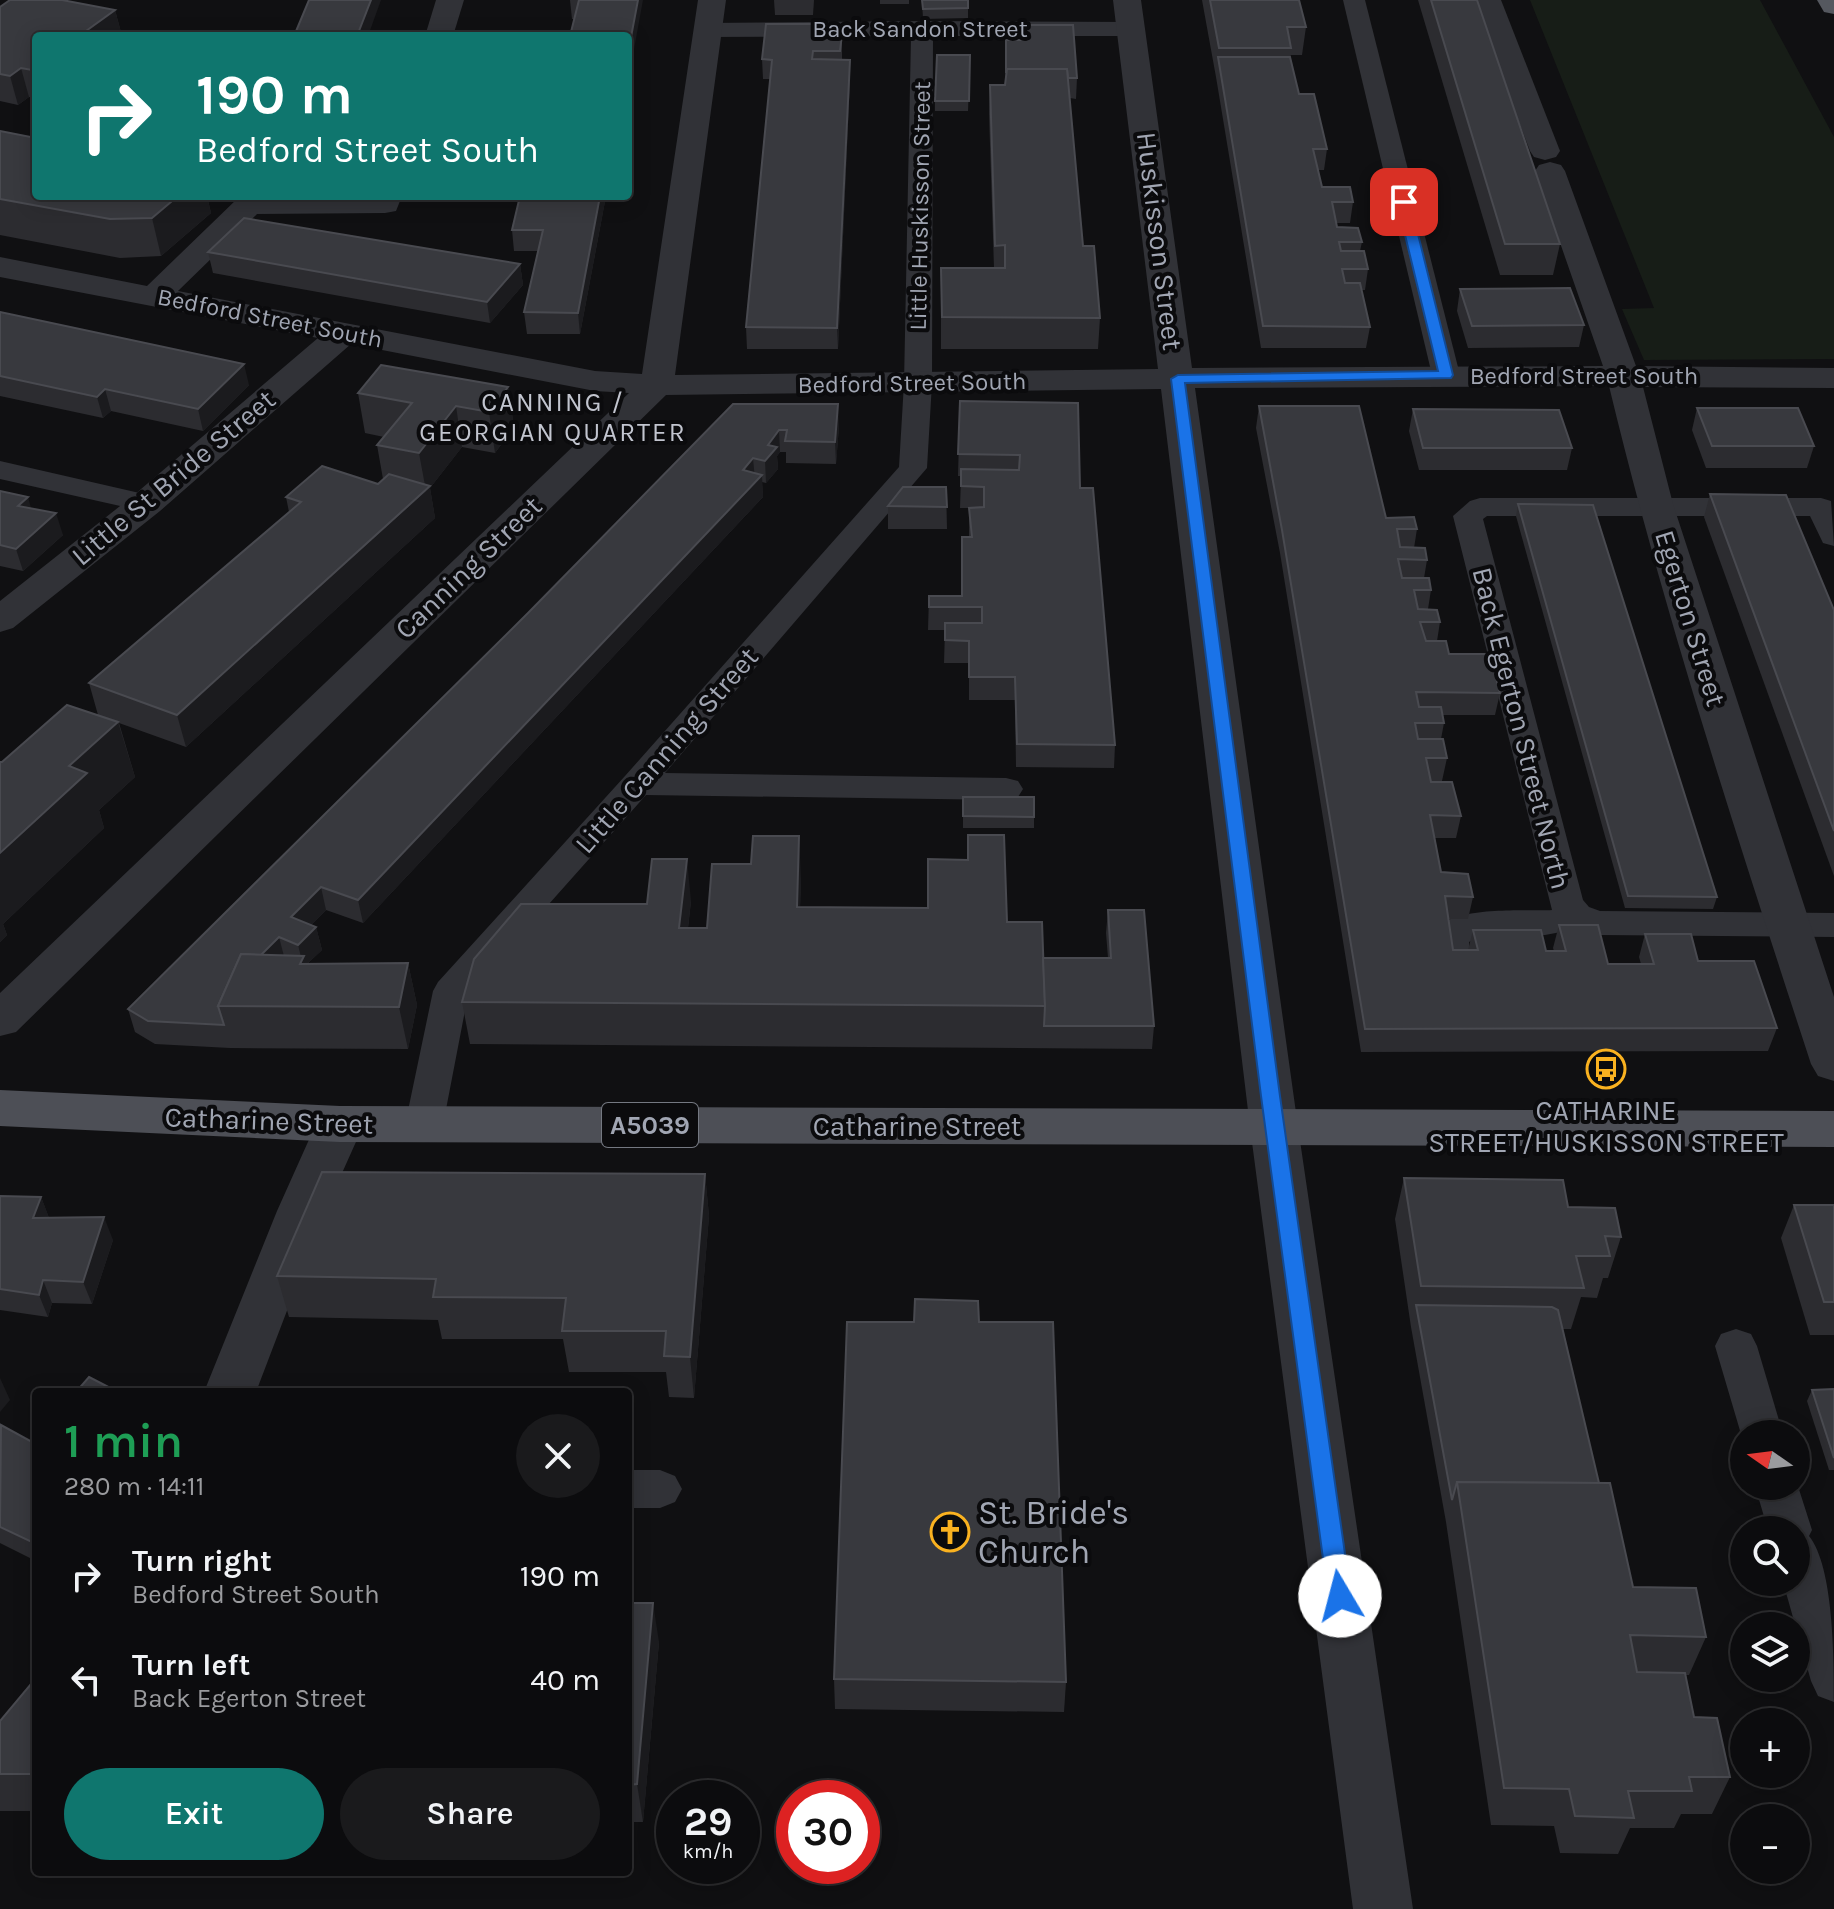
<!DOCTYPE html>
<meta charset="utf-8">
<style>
:root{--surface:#0c0c0e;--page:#1a1a1c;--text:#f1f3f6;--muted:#9a9b9e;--line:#2c2c2e;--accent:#0f766e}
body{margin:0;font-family:Karla,sans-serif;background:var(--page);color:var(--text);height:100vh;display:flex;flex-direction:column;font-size:30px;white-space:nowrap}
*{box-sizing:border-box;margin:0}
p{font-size:26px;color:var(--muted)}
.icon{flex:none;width:44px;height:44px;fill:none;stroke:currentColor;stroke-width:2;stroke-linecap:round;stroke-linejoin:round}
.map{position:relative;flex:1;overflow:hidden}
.details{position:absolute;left:32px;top:1388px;width:600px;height:488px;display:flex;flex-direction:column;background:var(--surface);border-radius:8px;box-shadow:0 4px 20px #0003,0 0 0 2px var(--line)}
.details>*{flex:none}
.top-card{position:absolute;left:32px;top:32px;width:600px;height:168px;border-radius:8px;box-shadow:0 4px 20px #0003,0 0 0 2px var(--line);background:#0f766e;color:#fff;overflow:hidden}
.needle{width:52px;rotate:284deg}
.tools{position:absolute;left:1730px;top:1420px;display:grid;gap:16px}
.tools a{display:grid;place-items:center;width:80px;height:80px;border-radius:50%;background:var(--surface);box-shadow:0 4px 20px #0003,0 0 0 2px var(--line);font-size:40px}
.speed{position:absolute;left:656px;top:1780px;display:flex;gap:16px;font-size:40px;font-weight:700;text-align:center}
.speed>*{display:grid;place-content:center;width:104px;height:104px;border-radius:50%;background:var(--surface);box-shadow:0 4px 20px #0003,0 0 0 2px var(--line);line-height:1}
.speed small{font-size:20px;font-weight:400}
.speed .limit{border:12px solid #d22;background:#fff;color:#111}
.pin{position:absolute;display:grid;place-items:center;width:68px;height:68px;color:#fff;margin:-34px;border-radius:16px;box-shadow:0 4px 12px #0006}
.me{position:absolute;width:88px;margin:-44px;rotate:352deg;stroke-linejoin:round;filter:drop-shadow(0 0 6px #0008)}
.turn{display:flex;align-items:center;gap:28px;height:168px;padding:0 32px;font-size:36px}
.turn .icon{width:104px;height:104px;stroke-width:2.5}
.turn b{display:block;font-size:56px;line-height:68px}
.round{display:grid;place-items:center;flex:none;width:84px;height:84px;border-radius:42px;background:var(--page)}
.headline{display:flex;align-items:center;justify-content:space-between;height:136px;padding:0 32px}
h1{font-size:48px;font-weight:600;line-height:60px;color:#1e9e55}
.primary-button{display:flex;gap:16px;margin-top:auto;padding:16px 32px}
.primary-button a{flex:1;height:92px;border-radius:48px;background:var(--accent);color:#fff;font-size:32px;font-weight:600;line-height:92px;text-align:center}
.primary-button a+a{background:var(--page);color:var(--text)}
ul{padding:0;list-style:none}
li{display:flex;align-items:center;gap:24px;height:104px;padding:0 32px}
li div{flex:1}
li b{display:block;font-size:30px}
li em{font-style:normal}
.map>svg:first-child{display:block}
</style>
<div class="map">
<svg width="1834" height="1909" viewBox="0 0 1834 1909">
<rect width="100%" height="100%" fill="#101012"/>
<polygon fill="#171d17" points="1530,0 1760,0 1834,137 1834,359 1644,360 1622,309 1654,308"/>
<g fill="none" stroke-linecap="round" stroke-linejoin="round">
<g fill="#313237" fill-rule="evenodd">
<polygon points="1343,0 1365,0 1460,375 1456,381 1446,383 1436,381 1432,375"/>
<polygon points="922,21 1132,22 1140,24 1143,29 1140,34 1132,36 933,36 932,383 927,468 665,773 1006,778 1018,781 1023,789 1018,797 1006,800 646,795 468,995 443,1125 438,1135 424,1140 410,1135 405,1125 433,991 438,982 625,776 899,467 904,383 911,36 707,37 699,35 696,30 699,25 707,23"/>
<polygon points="0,461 157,497 162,503 157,509 147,512 0,479"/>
<path d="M1480,498H1821L1831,501L1834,546L1823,543L1810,516H1487L1483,519L1583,900L1589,907L1600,911L1834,913V937L1600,935L1577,929L1545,935H1482L1469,942V952L1464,961L1451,965L1438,961C1403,900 1526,912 1552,910L1453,516L1470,501Z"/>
<polygon points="1736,1329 1751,1334 1757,1346 1783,1434 1744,1434 1744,1441 1741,1434 1715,1346 1721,1334"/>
<polygon points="628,1470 660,1470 675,1476 682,1489 675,1502 660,1508 628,1508"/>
<path d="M1796,1480L1812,1530L1809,1536C1834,1567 1834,1660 1834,1702L1818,1696L1811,1681L1783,1582H1796V1530H1768L1755,1486H1796Z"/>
</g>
<g fill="#313237" fill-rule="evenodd">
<polygon points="436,0 464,0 453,36 425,36"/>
<path d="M698,0H726L675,375L1158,369L1113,0H1141L1192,368L1603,366L1535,171L1539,165L1550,162L1561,165L1565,171L1636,366L1834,368V388L1643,387L1673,504L1834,997V1081L1818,1076L1811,1064C1738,840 1664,615 1609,386L1195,388L1298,1127L1413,1909H1353L1250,1127L1161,389L666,395L16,1032L0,1036V993L629,393L595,391L351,344L160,511L13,628L0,632V601L134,495L318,338L0,277V257L147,286L238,198L402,196L396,211L385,213L257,214L178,291L595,371L642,374Z"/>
<polygon points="1473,0 1501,0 1560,151 1556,157 1545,160 1534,157 1530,151"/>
<polygon points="340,1106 357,1111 364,1124 325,1211 256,1392 204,1392 277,1211 316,1124 323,1111"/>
</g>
<polygon fill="#4d4f56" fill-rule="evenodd" points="0,1090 340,1106 1834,1111 1834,1147 340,1142 0,1126"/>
<polygon fill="#55585f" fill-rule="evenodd" points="1817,0 1834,0 1834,14 1824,12"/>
</g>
<g fill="#2c2c30">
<polygon points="570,0 643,0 574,19 572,19"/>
<polygon points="774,0 814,0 813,15 775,15"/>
<rect x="880" y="0" width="29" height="4"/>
<polygon points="922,0 968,8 968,18 923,19"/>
<polygon points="1202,0 1299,0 1306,27 1302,55 1291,55 1290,57 1299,94 1327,149 1324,170 1318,170 1322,187 1353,202 1350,223 1336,223 1337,227 1362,242 1360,251 1368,269 1365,290 1361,290 1370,327 1366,348 1261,348 1216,77"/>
<polygon points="1418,0 1477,0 1560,244 1553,275 1500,275"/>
<polygon points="0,7 115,10 122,36 36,36 36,98 29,97 18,105 0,101"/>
<polygon points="826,24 826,34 842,34 842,60 850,80 838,349 747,349 746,327 770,79 763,79 762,59"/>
<polygon points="1023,25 1077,78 1076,99 1070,98 1083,246 1100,318 1098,349 941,349 941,268 994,268 989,114 990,85 1005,85 1006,40 1022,40"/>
<polygon points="970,55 968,111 935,111 935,101"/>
<polygon points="0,131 36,196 207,196 211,213 161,256 120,258 0,235"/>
<polygon points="520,196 606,196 580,334 527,334 524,312 538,251 514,251 512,230"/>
<polygon points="208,252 520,264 523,285 490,323 213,273"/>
<polygon points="1460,289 1584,325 1579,347 1468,348 1457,311"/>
<polygon points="0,312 249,385 203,431 111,411 103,418 0,396"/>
<polygon points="508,387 514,427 495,453 462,447 430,488 435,518 186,747 119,723 135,777 99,810 104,828 3,924 7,935 0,942 0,762 2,762 98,715 89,683 289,512 286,497 378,484 383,479 377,445 384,437 365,433 358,393"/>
<polygon points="960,401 1080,488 1115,745 1114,768 1016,767 1015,700 969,700 969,663 944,663 945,630 928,630 929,596 962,596 969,537 969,508 960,508 961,476 958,476"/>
<polygon points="733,404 839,426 836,464 786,463 786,452 780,452 777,456 778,469 766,483 762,482 763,497 363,923 326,910 311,925 316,927 322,950 307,964 408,963 417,1005 408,1049 230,1048 155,1044 135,1032 128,1009 528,613"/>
<polygon points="1259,406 1386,518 1417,529 1414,548 1427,560 1424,578 1431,590 1428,609 1440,622 1437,641 1449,654 1500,693 1495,715 1443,715 1444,723 1441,739 1447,758 1442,781 1431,781 1461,816 1456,838 1435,838 1441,872 1473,897 1468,919 1448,919 1453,950 1468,950 1473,930 1546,951 1554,951 1553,948 1559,925 1608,964 1641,964 1639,957 1645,934 1698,961 1777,1028 1768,1051 1361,1052 1280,553 1256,428"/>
<polygon points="1697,408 1814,446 1807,468 1706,468 1692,430"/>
<polygon points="1413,409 1572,448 1567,470 1419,470 1409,431"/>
<polygon points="946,487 947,529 888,529 888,506"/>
<polygon points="0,491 31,508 63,535 23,571 0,566"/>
<polygon points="1710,494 1834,610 1834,876 1704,517"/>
<polygon points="1518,504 1717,897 1713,909 1625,908 1516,516"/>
<polygon points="963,797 1034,817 1034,828 963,828"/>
<polygon points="928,859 1007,922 1043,958 1108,958 1106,933 1108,910 1154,1026 1152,1049 470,1044 462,1002 647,904 691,901 688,928 707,928 801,878 800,907 928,908"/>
<polygon points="705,1174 709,1216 694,1398 669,1397 666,1372 569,1372 563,1339 442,1339 438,1320 289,1317 277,1276"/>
<polygon points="1404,1178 1568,1207 1621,1237 1608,1278 1603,1278 1597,1298 1581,1297 1571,1329 1563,1329 1599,1483 1633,1587 1706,1637 1689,1675 1686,1675 1694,1717 1730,1777 1712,1814 1681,1814 1674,1828 1630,1828 1618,1854 1560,1853 1554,1826 1491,1825 1446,1522 1411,1327 1395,1219"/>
<polygon points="0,1196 41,1197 49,1218 113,1240 92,1304 52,1303 48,1317 0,1310"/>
<polygon points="1794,1205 1834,1205 1834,1335 1810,1335 1781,1238"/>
<polygon points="914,1322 979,1322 1066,1682 1064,1712 835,1709 834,1679"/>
<polygon points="1834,1389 1834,1470 1829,1470 1807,1401 1812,1390"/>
<polygon points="0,1426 32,1442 36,1438 36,1561 0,1543"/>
<polygon points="628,1603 659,1642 643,1822 628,1822"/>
<polygon points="36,1678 36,1811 0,1811 0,1721"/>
</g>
<g fill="#1b1b1e">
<polygon points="371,0 381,0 368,36 357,36"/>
<polygon points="638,0 643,0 628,82 628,53"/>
<polygon points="115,10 122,36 79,36"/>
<polygon points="850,60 850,80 838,349 837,328"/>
<polygon points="36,67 36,85 32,70"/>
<polygon points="21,68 29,97 18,105 10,76"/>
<polygon points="178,196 207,196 211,213 161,256 152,218"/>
<polygon points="600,196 606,196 580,334 578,313"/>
<polygon points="520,264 523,285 490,323 487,302"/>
<polygon points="244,364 249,385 203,431 198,409"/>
<polygon points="508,387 514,427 495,453 489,412"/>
<polygon points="105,389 111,411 103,418 97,397"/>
<polygon points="838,404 839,426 836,464 835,442"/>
<polygon points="456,406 462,447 430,488 435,518 186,747 177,715 426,491 419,453"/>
<polygon points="779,430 780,452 777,456 778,469 766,483 765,461 768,445"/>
<polygon points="753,458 755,480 743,470"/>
<polygon points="762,475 763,497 363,923 358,900"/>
<polygon points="28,497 34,519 18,506"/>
<polygon points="56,513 63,535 23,571 16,549"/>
<polygon points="118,722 135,777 99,810 104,828 3,924 7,935 0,942 0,853 69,766"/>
<polygon points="799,836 801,878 799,949 797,907"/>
<polygon points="687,859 691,901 683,970 679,928"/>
<polygon points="321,887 326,910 297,939 291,917"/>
<polygon points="316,927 322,950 306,965 300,964 302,961 298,945"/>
<polygon points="279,937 285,960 258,958"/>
<polygon points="408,963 417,1005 408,1049 399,1007"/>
<polygon points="705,1174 709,1216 694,1398 690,1357"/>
<polygon points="41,1197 50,1220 33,1218"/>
<polygon points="104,1217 113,1240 92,1304 83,1282"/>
<polygon points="43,1280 52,1303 48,1317 39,1295"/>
<polygon points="0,1378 10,1400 0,1412"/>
<polygon points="653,1603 659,1642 643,1822 637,1784"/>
</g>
<g fill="#38393e" stroke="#494a50" stroke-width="2">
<polygon points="10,0 62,0 115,10 79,36 36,36 36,67 32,70 21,68 10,76 0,74 0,7"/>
<polygon points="309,0 371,0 357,36 294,36"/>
<polygon points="579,0 638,0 628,53 628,36 570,36"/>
<polygon points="922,0 968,0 968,8 923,9"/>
<polygon points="1210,0 1299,0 1306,27 1287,27 1291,48 1219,48"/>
<polygon points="1431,0 1477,0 1560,244 1505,244"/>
<polygon points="766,24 826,24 825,34 842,34 840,51 813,51 812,59 850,60 837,328 746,327 772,60 762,59"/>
<polygon points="1023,25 1073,25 1077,78 1068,78 1067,69 1007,69 1006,73 1006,40 1024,40"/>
<polygon points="937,55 970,55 969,101 935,101"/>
<polygon points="1218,57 1290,57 1299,94 1314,94 1327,149 1313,149 1322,187 1350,187 1353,202 1332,202 1337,227 1358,228 1362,242 1339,242 1341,251 1364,251 1368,269 1342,269 1345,283 1360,283 1370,327 1263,326"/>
<polygon points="1007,69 1067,69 1083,246 1094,246 1100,318 942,317 941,268 1005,268 1005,245 995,246 990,85 1005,85"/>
<polygon points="0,131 36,138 36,196 178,196 152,218 110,219 0,199"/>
<polygon points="520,196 600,196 578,313 524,312 543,230 512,230"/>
<polygon points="244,218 520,264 487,302 208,252"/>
<polygon points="1570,288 1584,325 1472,326 1460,289"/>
<polygon points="0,312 244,364 198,409 105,389 97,397 0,376"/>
<polygon points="381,365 508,387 489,412 456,406 419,453 377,445 412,403 358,393"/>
<polygon points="960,401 1078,403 1080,488 1093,488 1115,745 1017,744 1015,677 969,677 969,641 945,640 945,623 982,623 982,607 929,607 929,596 962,596 962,537 972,537 969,508 984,507 984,487 961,486 961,469 1019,470 1020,455 958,454"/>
<polygon points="733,404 838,404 835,442 785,441 787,430 779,430 768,445 777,447 765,461 753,458 743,470 762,475 358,900 321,887 291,917 316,927 298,945 279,937 261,955 241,954 218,1006 224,1025 148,1021 128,1009 528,613"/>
<polygon points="1259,406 1359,406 1386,518 1414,517 1417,529 1397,529 1400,547 1425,548 1427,560 1398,559 1402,578 1429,578 1431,590 1414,590 1418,609 1437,610 1440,622 1420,622 1426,641 1446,641 1449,654 1490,654 1500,693 1416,692 1419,707 1441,707 1444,723 1415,723 1418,739 1443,739 1447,758 1426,758 1431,782 1452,782 1461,816 1430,815 1441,872 1468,874 1473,897 1445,896 1453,950 1478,950 1473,930 1541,930 1546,951 1566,951 1559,925 1598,925 1608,964 1654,964 1645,934 1691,934 1698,961 1754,961 1777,1028 1365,1029 1282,530"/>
<polygon points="1697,408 1798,408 1814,446 1712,446"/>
<polygon points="1413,409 1559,410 1572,448 1423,448"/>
<polygon points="322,466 378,484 389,474 430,486 177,715 89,683 301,502 286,497"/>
<polygon points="903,487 946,487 947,507 888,506"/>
<polygon points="0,491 28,497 18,506 56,513 16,549 0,545"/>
<polygon points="1710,494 1786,495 1834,610 1834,831"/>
<polygon points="1518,504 1593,505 1717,897 1628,896"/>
<polygon points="67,705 118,722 69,766 87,773 0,853 0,762 2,762"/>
<polygon points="963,797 1034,797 1034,817 963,816"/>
<polygon points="968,835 1004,835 1007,922 1042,922 1045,1006 462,1002 474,959 521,904 647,904 652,859 687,859 679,928 707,928 712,864 751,864 753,836 799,836 797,907 928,908 928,859 968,860"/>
<polygon points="1108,910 1144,910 1154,1026 1044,1026 1045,1006 1043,958 1111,958"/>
<polygon points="241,954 304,956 300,964 408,963 399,1007 218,1006"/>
<polygon points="322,1172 705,1174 690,1357 664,1356 666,1331 562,1331 566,1298 433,1297 436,1279 277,1276"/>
<polygon points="1404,1178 1563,1180 1568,1207 1615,1208 1621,1237 1605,1236 1610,1256 1576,1256 1584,1288 1421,1286"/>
<polygon points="0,1196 41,1197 33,1218 104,1217 83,1282 43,1280 39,1295 0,1289"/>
<polygon points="1794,1205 1834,1205 1834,1302 1824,1302"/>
<polygon points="915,1299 978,1301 979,1322 1053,1322 1066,1682 834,1679 847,1322 914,1322"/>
<polygon points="1416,1305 1552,1307 1558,1310 1599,1483 1457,1482 1452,1500"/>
<polygon points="89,1377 118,1392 76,1392"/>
<polygon points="1834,1389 1834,1458 1812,1390"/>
<polygon points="1,1425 32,1442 36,1438 36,1544 0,1527"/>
<polygon points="1457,1482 1610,1483 1633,1587 1696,1588 1706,1637 1630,1635 1637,1672 1685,1673 1694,1717 1717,1718 1730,1777 1689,1777 1692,1791 1628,1791 1634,1818 1575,1816 1569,1789 1504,1788"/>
<polygon points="628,1603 653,1603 637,1784 628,1785"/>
<polygon points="36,1678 36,1774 0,1774 0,1721"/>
</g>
<polygon fill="#1a73e8" stroke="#114b97" stroke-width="2" points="1404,198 1410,202 1453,375 1451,378 1185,383 1280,1096 1351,1596 1348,1603 1340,1606 1332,1603 1328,1596 1261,1096 1171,379 1178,375 1438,371 1397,202"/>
<defs>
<g id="bus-ring" transform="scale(2)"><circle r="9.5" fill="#0b0b0d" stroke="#fab220" stroke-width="1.5"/><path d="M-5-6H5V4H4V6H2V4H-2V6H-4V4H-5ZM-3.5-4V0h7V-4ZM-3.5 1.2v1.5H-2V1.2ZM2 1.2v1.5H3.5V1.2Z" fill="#fab220"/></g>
<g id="church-ring" transform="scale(2)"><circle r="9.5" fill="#0b0b0d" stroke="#fab220" stroke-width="1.5"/><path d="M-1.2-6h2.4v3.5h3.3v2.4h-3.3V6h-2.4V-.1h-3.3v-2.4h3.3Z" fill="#fab220"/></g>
</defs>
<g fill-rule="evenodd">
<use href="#bus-ring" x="1606" y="1069"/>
<use href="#church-ring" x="950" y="1532"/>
</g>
<g text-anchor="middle" stroke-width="8" stroke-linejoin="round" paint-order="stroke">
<g font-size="24" fill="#a1a6b3" stroke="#0b0b0d">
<text x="920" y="37">Back Sandon Street</text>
<text transform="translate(920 206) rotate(-89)" y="8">Little Huskisson Street</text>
<text transform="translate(270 318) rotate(11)" y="8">Bedford Street South</text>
<text x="1584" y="384">Bedford Street South</text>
<text transform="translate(912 383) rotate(-1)" y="8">Bedford Street South</text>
</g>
<g font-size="26" letter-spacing="2" fill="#c2c5cf" stroke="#0b0b0d">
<text x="553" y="411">CANNING /<tspan x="553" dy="30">GEORGIAN QUARTER</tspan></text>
</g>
<rect fill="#0b0b0d" stroke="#747881" stroke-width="2" x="602" y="1103" width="96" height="44" rx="6"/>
<g font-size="26" font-weight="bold" fill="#a1a6b3">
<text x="650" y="1134">A5039</text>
</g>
<g font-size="28" fill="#a1a6b3" stroke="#0b0b0d">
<text transform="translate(1160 241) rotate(83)" y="10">Huskisson Street</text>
<text transform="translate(173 477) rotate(-40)" y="10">Little St Bride Street</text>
<text transform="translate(468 567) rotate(-44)" y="10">Canning Street</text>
<text transform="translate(1691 618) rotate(73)" y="10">Egerton Street</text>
<text transform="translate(1522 728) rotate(76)" y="10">Back Egerton Street North</text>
<text transform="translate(666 750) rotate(-49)" y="10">Little Canning Street</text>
<text transform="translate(269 1120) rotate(2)" y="10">Catharine Street</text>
<text x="917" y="1136">Catharine Street</text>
</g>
<g font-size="28" fill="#a1a6b3" stroke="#0b0b0d">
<text x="1606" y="1120">CATHARINE<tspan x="1606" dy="32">STREET/HUSKISSON STREET</tspan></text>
</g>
<g font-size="34" fill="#a1a6b3" stroke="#0b0b0d" text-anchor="start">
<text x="978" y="1524">St. Bride's<tspan x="978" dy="39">Church</tspan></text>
</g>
</g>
</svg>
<div class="tools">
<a><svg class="needle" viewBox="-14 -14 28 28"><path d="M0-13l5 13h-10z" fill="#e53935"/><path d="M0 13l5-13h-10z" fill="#9a9b9e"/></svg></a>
<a><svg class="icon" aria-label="search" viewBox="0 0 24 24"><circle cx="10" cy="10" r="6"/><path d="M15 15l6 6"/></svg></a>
<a><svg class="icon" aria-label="layers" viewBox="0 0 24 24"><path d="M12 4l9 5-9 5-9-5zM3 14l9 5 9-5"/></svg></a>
<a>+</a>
<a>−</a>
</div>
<div class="speed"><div>29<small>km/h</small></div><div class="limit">30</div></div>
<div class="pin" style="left:1404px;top:202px;background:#d93025"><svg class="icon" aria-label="arrive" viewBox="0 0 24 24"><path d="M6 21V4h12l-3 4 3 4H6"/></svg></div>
<svg class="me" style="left:1340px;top:1596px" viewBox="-20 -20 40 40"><circle r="19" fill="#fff"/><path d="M0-13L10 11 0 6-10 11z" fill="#1a73e8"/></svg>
<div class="top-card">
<div class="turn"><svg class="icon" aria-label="right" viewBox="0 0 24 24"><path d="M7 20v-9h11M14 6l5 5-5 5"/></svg><div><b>190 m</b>Bedford Street South</div></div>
</div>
<section class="details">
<div class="headline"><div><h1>1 min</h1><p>280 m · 14:11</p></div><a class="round"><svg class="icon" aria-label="close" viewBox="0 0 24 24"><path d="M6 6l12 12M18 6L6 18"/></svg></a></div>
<ul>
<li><svg class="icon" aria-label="right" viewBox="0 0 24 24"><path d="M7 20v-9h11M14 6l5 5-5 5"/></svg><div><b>Turn right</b><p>Bedford Street South</p></div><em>190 m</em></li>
<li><svg class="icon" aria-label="left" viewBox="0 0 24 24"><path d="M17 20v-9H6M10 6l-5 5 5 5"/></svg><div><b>Turn left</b><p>Back Egerton Street</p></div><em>40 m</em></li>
</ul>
<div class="primary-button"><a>Exit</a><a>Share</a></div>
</section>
</div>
